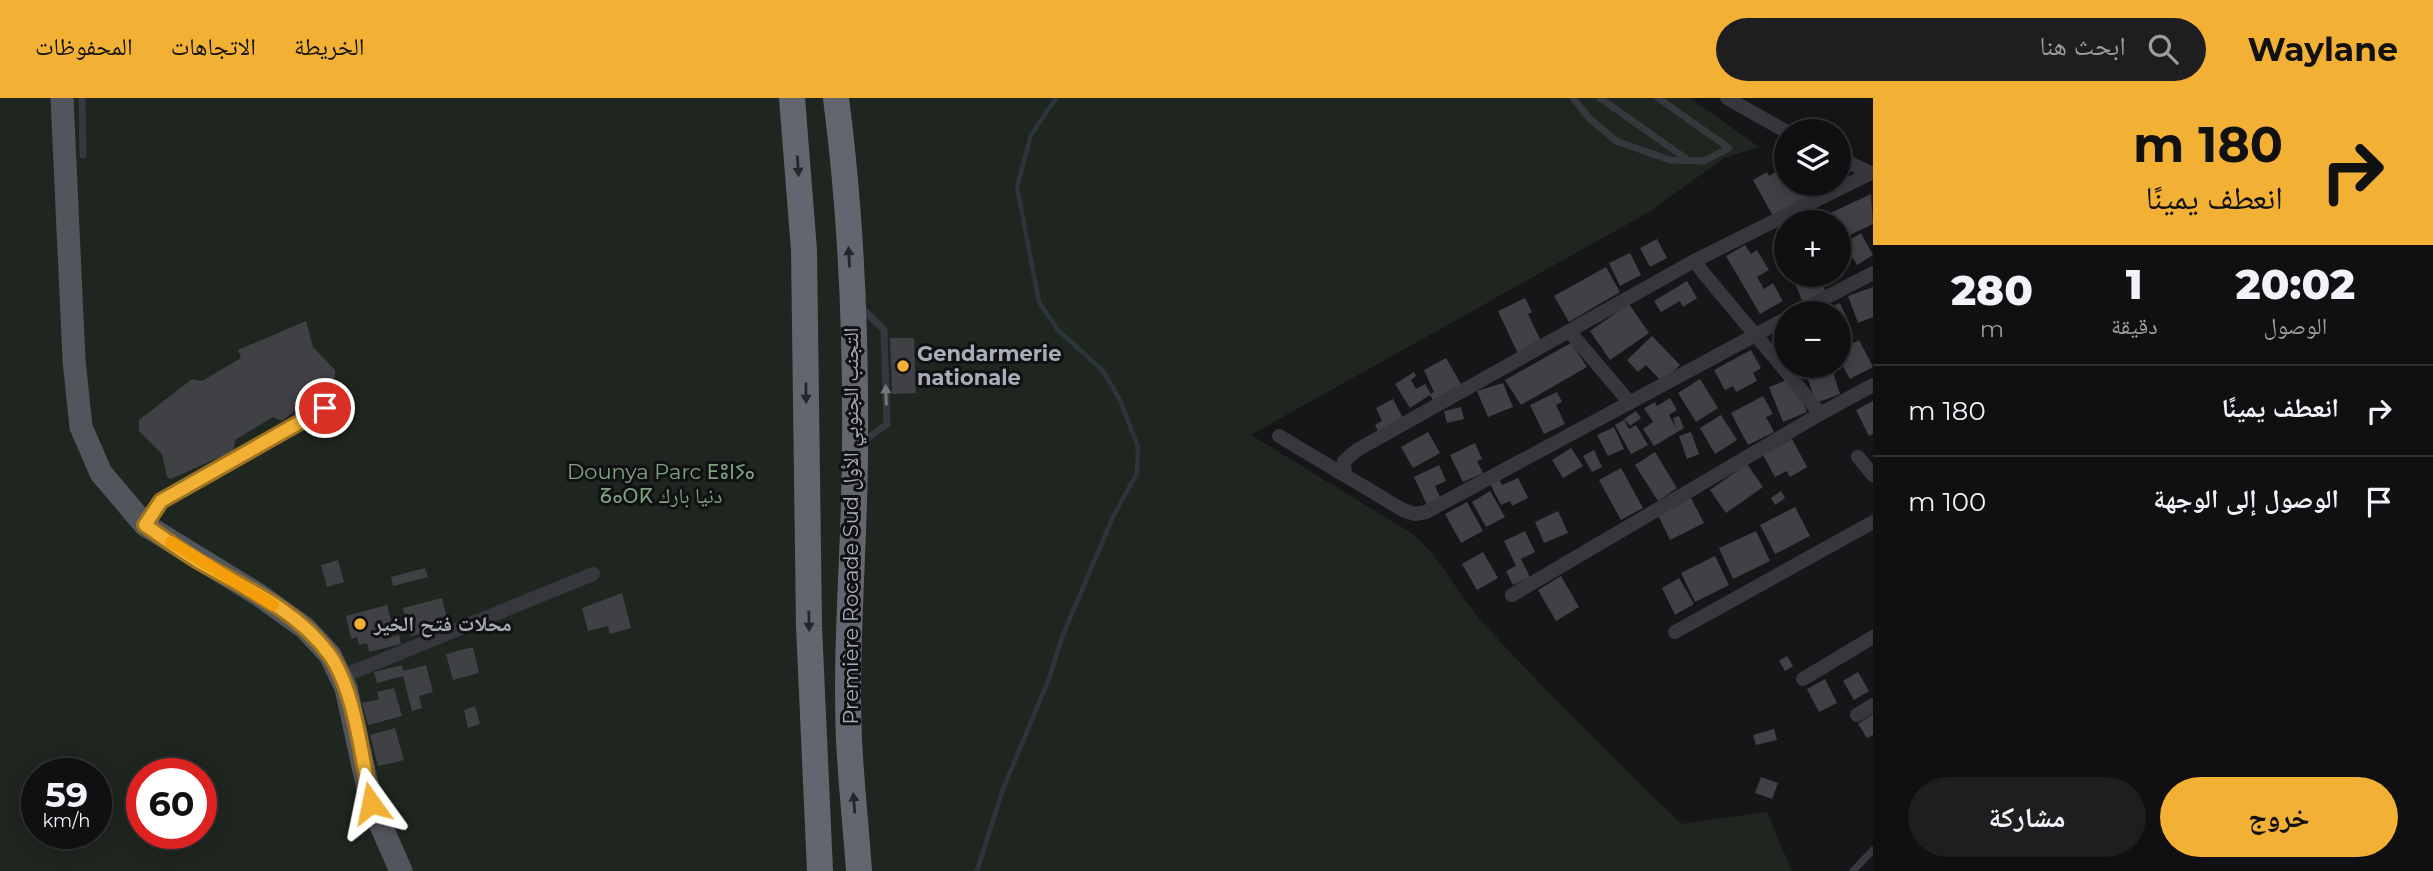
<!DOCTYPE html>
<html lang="ar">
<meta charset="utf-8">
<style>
:root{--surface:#101012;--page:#1e1e20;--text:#f1f3f6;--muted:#9c9d9f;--line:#303032;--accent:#f2b134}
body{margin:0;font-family:Montserrat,"Noto Naskh Arabic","Noto Sans Tifinagh",sans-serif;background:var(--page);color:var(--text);direction:rtl;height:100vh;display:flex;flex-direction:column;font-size:26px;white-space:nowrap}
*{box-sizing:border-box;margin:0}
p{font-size:23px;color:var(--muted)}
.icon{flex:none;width:38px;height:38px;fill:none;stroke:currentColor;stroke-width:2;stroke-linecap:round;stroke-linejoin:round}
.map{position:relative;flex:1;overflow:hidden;direction:ltr}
.side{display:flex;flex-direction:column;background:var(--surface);width:560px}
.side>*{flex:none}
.banner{background:#f2b134;color:#111;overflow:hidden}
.fabs{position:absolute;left:1774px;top:21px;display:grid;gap:14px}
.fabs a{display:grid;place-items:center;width:77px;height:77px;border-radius:50%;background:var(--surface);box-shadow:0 4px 18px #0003,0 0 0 2px var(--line);font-size:35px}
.speed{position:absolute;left:21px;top:660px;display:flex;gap:14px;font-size:35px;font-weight:700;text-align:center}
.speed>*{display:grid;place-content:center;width:91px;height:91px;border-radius:50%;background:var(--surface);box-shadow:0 4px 18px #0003,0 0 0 2px var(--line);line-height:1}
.speed small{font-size:18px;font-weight:400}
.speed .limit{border:10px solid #d22;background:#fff;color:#111}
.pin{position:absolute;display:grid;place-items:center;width:60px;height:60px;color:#fff;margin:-30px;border:4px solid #fff;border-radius:50%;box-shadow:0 2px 7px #0007}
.me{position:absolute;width:77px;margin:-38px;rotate:348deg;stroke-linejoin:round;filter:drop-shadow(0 0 5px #0008)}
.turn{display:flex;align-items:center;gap:24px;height:147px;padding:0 35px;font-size:32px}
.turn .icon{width:91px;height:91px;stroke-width:2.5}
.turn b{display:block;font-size:49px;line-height:60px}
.eta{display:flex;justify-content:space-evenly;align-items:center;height:119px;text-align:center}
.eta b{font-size:42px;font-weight:800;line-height:49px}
.cta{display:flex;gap:14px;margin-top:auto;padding:14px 35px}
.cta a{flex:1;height:80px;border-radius:42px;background:var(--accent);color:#111;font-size:28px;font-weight:800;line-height:80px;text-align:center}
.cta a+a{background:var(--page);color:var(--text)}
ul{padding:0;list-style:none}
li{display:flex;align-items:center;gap:21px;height:91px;padding:0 35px;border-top:2px solid var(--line)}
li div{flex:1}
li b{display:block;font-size:26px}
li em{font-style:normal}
header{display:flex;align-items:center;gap:42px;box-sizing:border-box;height:98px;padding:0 35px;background:var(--accent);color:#111}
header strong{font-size:33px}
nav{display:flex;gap:38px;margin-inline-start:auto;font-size:24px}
.search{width:490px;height:63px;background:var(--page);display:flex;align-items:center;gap:18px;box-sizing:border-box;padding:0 24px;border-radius:38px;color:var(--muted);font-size:26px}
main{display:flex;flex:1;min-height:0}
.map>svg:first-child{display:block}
</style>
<header>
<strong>Waylane</strong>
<div class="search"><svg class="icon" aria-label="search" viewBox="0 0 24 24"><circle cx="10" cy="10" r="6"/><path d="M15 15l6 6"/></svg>ابحث هنا</div>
<nav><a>الخريطة</a><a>الاتجاهات</a><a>المحفوظات</a></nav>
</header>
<main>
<section class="side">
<div class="banner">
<div class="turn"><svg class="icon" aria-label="right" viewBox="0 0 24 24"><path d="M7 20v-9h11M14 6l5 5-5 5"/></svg><div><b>180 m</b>انعطف يمينًا</div></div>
</div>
<div class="eta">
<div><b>20:02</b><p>الوصول</p></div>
<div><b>1</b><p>دقيقة</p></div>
<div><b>280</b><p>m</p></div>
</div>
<ul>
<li><svg class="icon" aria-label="right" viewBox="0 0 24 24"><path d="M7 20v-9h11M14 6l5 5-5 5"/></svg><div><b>انعطف يمينًا</b></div><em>180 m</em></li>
<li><svg class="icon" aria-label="arrive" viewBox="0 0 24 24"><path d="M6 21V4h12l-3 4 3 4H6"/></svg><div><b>الوصول إلى الوجهة</b></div><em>100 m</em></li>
</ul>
<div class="cta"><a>خروج</a><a>مشاركة</a></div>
</section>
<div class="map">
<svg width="1873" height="773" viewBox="0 0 1873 773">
<rect width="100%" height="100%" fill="#161618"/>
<path fill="#1e261f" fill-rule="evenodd" d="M0,0H1690L1759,49L1724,60L1649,114L1251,337L1413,436C1444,464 1458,497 1485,527C1548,596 1615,660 1681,726L1767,714L1792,773H0ZM37,676H96V735H37ZM142,676H201V735H142Z"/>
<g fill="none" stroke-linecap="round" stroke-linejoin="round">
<polyline stroke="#2c353c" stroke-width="4.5" points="977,773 1003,691 1049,581 1062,539 1113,419 1137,375 1138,349 1120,302 1103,273 1058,232 1039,204 1017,89 1031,37 1056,0"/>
</g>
<g fill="#404145">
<polygon points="1767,74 1769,78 1776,74 1782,84 1787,82 1787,86 1817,86 1822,94 1774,120 1753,82"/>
<polygon points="1871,96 1873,126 1839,142 1839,124 1829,124 1826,117"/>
<polygon points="1861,135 1873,157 1857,167 1844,146"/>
<polygon points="1657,141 1667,160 1650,169 1640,150"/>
<polygon points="1745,147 1751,156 1757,152 1769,172 1757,179 1764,191 1773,185 1783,203 1760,216 1726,158"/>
<polygon points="1630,155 1641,177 1620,188 1609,165"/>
<polygon points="1606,169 1620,194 1569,224 1554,198"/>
<polygon points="1792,177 1818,177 1826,194 1803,205"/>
<polygon points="1687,183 1697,200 1683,209 1680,203 1661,214 1654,203"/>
<polygon points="1873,189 1873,219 1858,225 1848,198"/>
<polygon points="1525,200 1532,214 1528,216 1543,247 1519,258 1498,213"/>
<polygon points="1840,205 1849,225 1839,230 1839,215 1817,215"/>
<polygon points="1629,206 1649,235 1610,262 1590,233"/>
<polygon points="306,223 313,249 335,272 335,279 330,285 282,323 273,319 235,342 233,353 171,381 167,379 162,356 139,333 139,322 192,281 202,283 241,260 238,252"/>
<polygon points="1787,226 1787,257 1775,232"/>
<polygon points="1652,238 1680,267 1662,284 1646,267 1638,274 1627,262"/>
<polygon points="890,240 914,240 916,295 892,296"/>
<polygon points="1859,242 1873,269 1850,281 1839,261 1839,253"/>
<polygon points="1571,245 1587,269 1521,307 1505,282"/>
<polygon points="1751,252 1761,270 1753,275 1757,283 1736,294 1733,288 1725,292 1714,272"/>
<polygon points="1446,260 1462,288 1434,304 1430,297 1410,310 1395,286 1414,274 1416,278 1411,282 1416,291 1425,286 1431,296 1434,294 1424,272"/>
<polygon points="1809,268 1831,268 1840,296 1816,305 1804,270"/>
<polygon points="1792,280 1807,314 1783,324 1769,289"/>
<polygon points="1700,281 1718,310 1696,324 1678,295"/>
<polygon points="1503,285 1513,309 1488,319 1477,293"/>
<polygon points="1557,294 1562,304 1556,307 1565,326 1544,336 1530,307"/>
<polygon points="1763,298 1773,316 1766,319 1774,334 1748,347 1731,315"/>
<polygon points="1670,300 1677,312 1669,317 1676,330 1673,320 1679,318 1684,330 1654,348 1643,331 1653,324 1644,310 1655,304 1657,308"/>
<polygon points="1393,301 1404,322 1379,335 1375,327 1382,323 1376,310"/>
<polygon points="1873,303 1873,336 1869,338 1856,312"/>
<polygon points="1461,309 1464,321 1447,325 1444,313"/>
<polygon points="1636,313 1641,320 1630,328 1624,321"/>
<polygon points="1721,317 1737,342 1715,356 1700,330"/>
<polygon points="1624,322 1629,331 1636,327 1648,347 1631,356 1615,327"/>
<polygon points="1614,329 1624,351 1608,358 1597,337"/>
<polygon points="1428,334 1440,355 1413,370 1401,349"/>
<polygon points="1691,334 1699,356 1687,361 1679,338"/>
<polygon points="1792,341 1807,369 1790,379 1787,373 1775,379 1763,357"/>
<polygon points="1475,345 1482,361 1477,363 1483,375 1463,384 1450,357"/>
<polygon points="1571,350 1583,368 1563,380 1552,362"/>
<polygon points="1594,352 1602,369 1592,374 1583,358"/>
<polygon points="1655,354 1677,390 1658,403 1635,367"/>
<polygon points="1747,366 1763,389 1726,415 1710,392"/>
<polygon points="1439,367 1446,383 1435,388 1441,401 1427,407 1414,379"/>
<polygon points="1621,370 1643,410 1621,422 1599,382"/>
<polygon points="1518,380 1528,400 1512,408 1510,403 1501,407 1490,386 1499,381 1502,387"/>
<polygon points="1490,393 1505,419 1486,429 1472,404"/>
<polygon points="1781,393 1785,400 1775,407 1771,400"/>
<polygon points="1691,400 1704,425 1670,442 1658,417"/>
<polygon points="1467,404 1483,433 1461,445 1445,416"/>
<polygon points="1795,409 1810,438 1775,456 1760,427"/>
<polygon points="1558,413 1568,435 1544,445 1535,424"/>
<polygon points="1525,433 1535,454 1521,461 1530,479 1513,487 1506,473 1516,468 1504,443"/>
<polygon points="1756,433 1770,463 1733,481 1719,450"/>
<polygon points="1483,454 1498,480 1477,492 1462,466"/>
<polygon points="1715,458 1729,487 1695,504 1681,475"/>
<polygon points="338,462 344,484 327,489 321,467"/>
<polygon points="425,470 428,479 393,488 391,479"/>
<polygon points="1561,478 1579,509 1556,523 1538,492"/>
<polygon points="1679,480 1694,506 1675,517 1662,490"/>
<polygon points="622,495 631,530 610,536 608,528 588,533 582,510"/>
<polygon points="442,500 449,528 411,538 403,510"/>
<polygon points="387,507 393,529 389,531 391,539 399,537 401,546 369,554 367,545 359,547 357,539 351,541 346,518"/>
<polygon points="473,549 479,575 453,582 446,556"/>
<polygon points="1787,558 1793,568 1785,573 1779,563"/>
<polygon points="402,567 403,573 426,567 433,594 419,598 422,610 412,613 403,578 377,585 374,574"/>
<polygon points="1858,574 1869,593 1854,602 1843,583"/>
<polygon points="1825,581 1837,605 1819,614 1807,591"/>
<polygon points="394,590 402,618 368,627 362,605 379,601 377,594"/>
<polygon points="475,608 480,626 468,630 464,612"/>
<polygon points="1873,616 1873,637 1867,640 1858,626"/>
<polygon points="395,630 404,662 378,668 370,637"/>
<polygon points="1774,631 1777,642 1756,647 1753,637"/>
<polygon points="1761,679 1778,685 1772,701 1755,695"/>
</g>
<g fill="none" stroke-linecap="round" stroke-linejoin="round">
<g stroke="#37383d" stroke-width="7">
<polyline points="82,0 83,57"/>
<polyline points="1573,0 1589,20 1616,43 1670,62 1704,63 1729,50 1658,0"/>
<polyline points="1600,0 1688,62"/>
<polyline points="860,208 884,232 887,326 861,345"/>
<polyline points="1853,773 1873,752"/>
</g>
<g stroke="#37383d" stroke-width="14">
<polyline points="1727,0 1787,34"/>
<polyline points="1839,60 1873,76"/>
<path d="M1694,163C1735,215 1780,263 1820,316"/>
<polyline points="1796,215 1873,175"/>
<polyline points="1569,233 1630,305"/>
<polyline points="1279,338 1403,412 1415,416 1426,414 1787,220"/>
<polyline points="1858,359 1873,377"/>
<polyline points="1345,375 1344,363 1357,352 1694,163 1871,75"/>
<polyline points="145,427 161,403 325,310"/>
<polyline points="1512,497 1820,316 1873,287"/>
<polyline points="1675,534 1873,424"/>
<polyline points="341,579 593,476"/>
<polyline points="1803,581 1873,539"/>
<polyline points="1857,617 1873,607"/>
</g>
<polyline stroke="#53555c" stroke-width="23" points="62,0 74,262 81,329 101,375 145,427 259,497 305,530 330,557 346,590 371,705 401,773"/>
<g stroke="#63666e" stroke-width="26">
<polyline points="792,0 804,152 809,528 820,773"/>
<path d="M836,0C851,115 856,233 855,349C855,446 845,543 849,641C851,685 856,729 859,773"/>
</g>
</g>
<defs><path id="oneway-solid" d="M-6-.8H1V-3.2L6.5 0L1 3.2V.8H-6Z" transform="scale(1.75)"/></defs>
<g fill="#26262a">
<use href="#oneway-solid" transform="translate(798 68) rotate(86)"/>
<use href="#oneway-solid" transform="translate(849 159) rotate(-93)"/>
<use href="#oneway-solid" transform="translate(806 295) rotate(89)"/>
<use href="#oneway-solid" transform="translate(809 523) rotate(89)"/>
<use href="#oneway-solid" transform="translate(854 705) rotate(-94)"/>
</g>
<use fill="#757881" href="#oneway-solid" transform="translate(886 297) rotate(-92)"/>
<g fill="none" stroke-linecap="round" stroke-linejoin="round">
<g stroke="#9d7322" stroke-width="18">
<path id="route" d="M325,310L161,403L145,427C162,439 180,452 198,463C243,489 297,512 329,556C355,591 362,662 371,705"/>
</g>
<use href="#route" stroke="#f2b134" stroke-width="12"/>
<polyline stroke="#f59e0b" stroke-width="12" points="171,444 273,507"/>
</g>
<g fill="#f2b134" stroke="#111113" stroke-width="2.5">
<circle cx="903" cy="268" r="7"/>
<circle cx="360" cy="526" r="7"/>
</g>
<g text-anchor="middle" stroke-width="6" stroke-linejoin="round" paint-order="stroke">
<g font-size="21" font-weight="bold" fill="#a8adb8" stroke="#111113" text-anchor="start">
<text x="917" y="263">Gendarmerie<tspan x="917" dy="24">nationale</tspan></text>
<text x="374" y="533">محلات فتح الخير</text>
</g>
<g font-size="21" fill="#7fa381" stroke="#111113">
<text x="661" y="381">Dounya Parc ⴹⵓⵏⵢⴰ<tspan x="661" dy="24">ⵒⴰⵔⴽ دنيا بارك</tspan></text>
</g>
<g font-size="21" fill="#a8adb8" stroke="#111113">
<text transform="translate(851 428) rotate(-90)" y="7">Première Rocade Sud التجنب الجنوبي الأول</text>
</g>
</g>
</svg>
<div class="fabs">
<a><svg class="icon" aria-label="layers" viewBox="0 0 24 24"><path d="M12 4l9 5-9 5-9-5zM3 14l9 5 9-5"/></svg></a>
<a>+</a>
<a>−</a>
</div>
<div class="speed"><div>59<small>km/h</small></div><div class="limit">60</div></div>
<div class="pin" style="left:325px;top:310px;background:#d93025"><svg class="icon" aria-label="arrive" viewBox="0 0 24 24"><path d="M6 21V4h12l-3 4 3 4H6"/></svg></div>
<svg class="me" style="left:371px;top:705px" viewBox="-20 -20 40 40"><path d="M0-17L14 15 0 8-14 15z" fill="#f2b134" stroke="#fff" stroke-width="4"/></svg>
</div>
</main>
